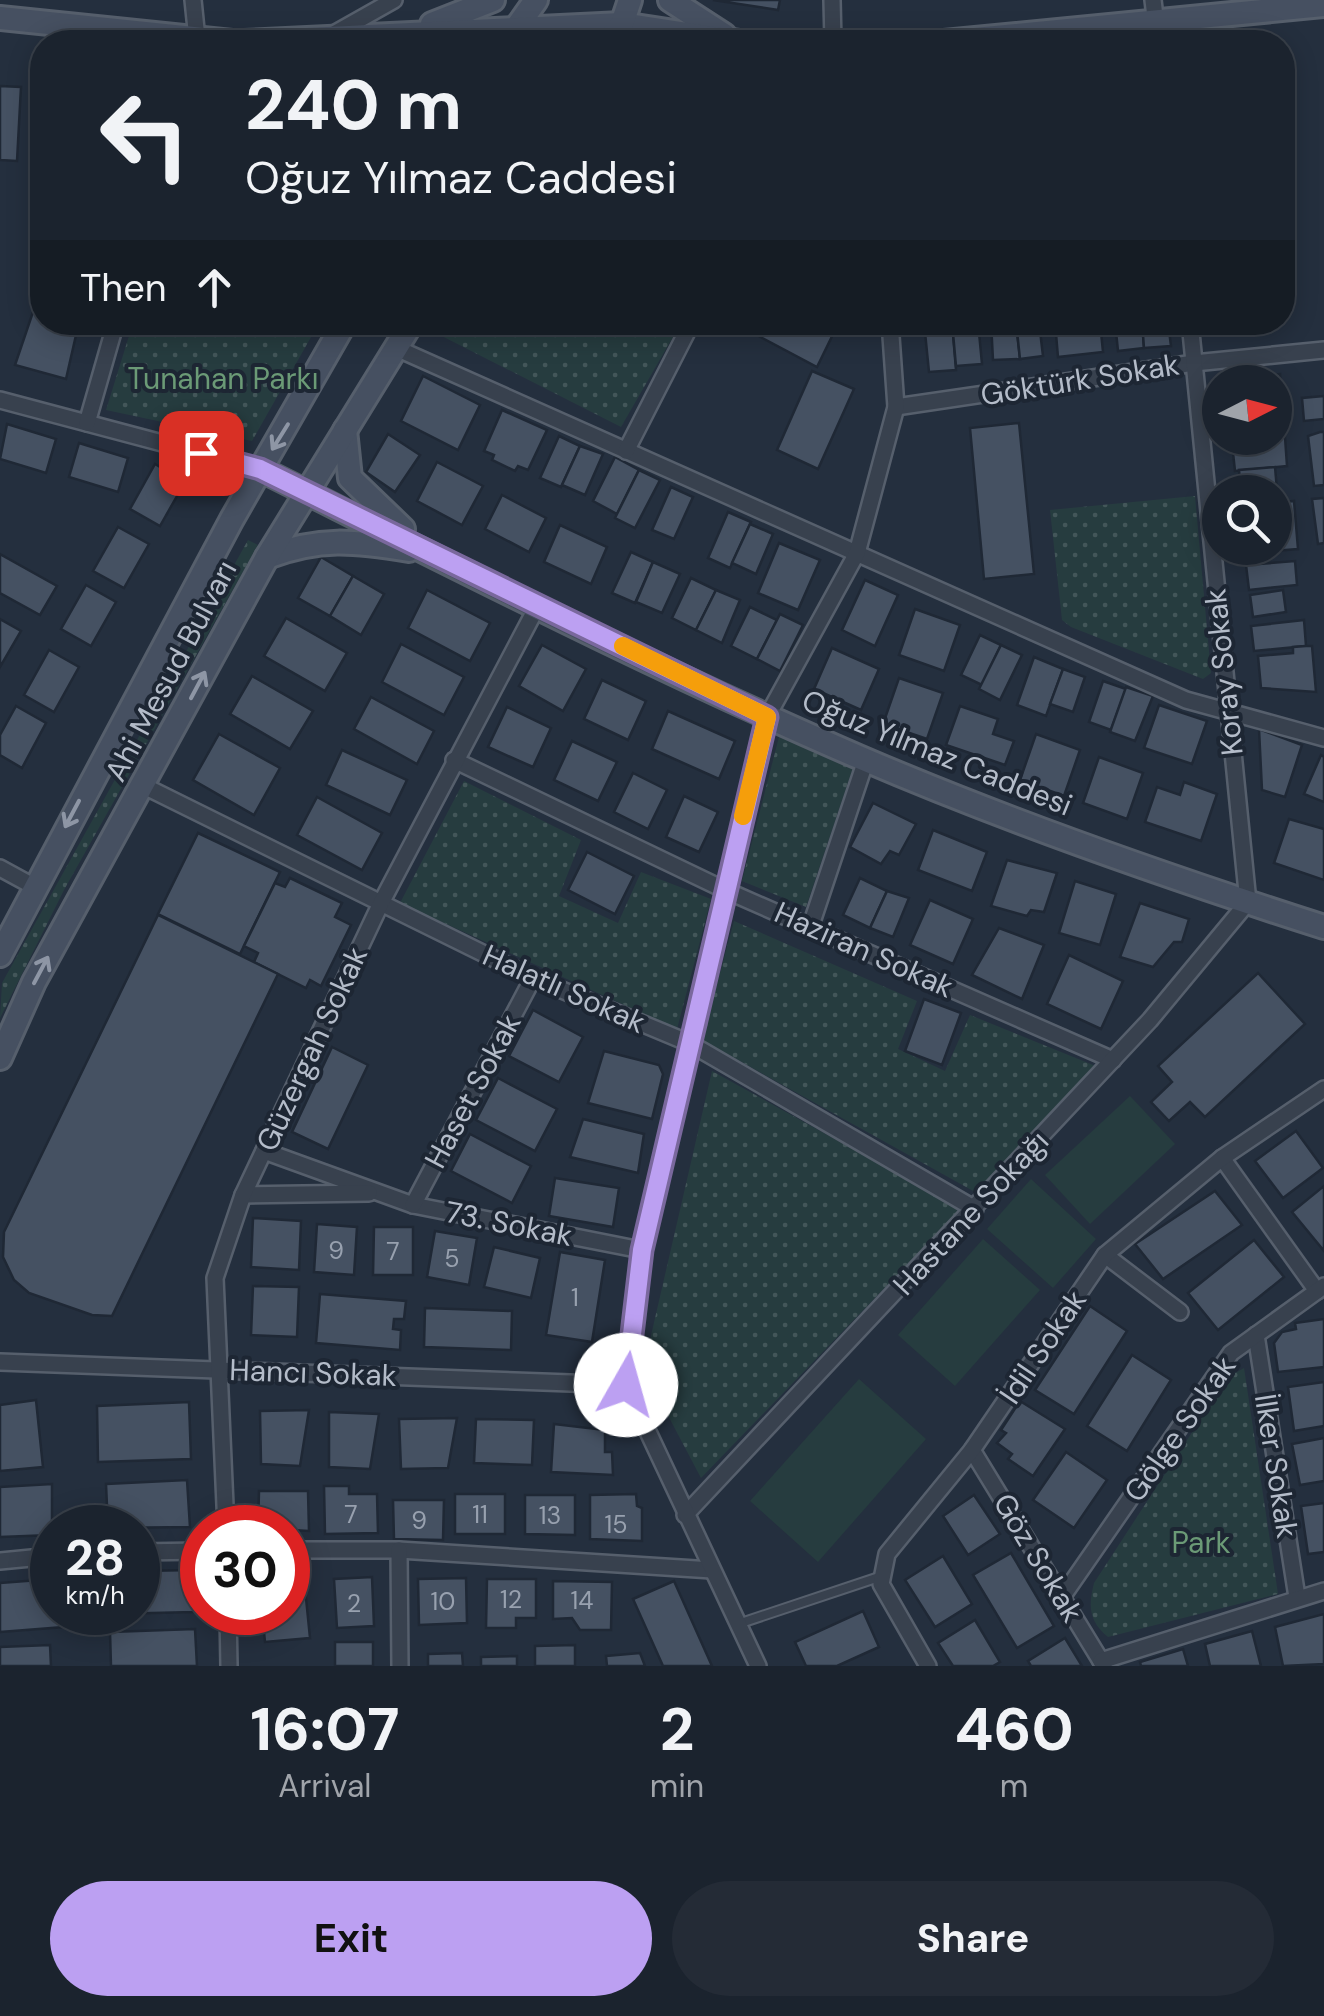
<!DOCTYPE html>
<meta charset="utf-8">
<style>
:root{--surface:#1b232e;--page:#242b36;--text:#f1f3f6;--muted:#a0a4aa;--line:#39404a;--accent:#bca0f2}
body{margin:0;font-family:"DM Sans",sans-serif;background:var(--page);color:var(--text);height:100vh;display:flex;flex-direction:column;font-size:38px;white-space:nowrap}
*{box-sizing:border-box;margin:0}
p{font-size:32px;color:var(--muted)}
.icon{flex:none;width:55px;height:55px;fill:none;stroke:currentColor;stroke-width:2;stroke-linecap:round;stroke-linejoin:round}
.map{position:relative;height:1666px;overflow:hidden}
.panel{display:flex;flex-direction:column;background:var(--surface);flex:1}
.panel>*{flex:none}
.guide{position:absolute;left:30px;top:30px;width:1265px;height:305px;border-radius:40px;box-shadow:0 5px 25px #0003,0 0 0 2px var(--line);background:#1b232e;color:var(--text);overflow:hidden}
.needle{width:65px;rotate:84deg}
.fabs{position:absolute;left:1202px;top:365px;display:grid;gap:20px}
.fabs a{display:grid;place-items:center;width:90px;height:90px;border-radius:50%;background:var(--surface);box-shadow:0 5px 25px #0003,0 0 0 2px var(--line);font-size:50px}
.speed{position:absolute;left:30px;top:1505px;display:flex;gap:20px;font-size:50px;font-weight:700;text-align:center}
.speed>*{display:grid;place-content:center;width:130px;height:130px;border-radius:50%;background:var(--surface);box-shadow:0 5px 25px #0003,0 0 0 2px var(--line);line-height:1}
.speed small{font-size:25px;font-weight:400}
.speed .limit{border:15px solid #d22;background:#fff;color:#111}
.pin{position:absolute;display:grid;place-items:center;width:85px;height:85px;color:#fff;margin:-42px;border-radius:20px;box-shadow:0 5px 15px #0006}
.me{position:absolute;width:110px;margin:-55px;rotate:7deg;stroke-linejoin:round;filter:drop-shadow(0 0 8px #0008)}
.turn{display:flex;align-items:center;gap:35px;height:210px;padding:0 50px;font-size:45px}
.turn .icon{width:130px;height:130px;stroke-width:2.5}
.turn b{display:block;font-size:70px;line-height:85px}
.then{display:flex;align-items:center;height:95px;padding:0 50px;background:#0003;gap:20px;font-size:38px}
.eta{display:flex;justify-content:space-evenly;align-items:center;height:170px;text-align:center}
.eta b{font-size:60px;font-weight:700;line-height:70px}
.cta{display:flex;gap:20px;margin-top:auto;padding:20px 50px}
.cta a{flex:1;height:115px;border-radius:60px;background:var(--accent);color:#111;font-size:40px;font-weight:700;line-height:115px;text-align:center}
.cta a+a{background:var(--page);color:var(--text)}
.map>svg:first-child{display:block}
</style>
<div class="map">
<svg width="1324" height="1666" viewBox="0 0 1324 1666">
<defs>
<pattern id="grass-dots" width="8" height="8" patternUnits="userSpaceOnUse" patternTransform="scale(2.5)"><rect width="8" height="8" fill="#263c3f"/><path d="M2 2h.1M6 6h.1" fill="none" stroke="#435659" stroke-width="1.8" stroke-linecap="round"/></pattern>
</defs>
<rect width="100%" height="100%" fill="#242f3e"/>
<g fill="url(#grass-dots)">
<polygon points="436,322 681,322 681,323 621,427 430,330"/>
<polygon points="133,323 133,322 319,323 252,441 106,410"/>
<polygon points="1195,496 1211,673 1203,679 1071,627 1062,620 1050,510"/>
<polygon points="248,540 258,545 64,890 0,1018 2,983"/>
<polygon points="780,733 853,768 806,907 742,881"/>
<polygon points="464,781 581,840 559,896 618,923 641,872 711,899 677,1029 400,903"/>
<polygon points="734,921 917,1001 898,1049 945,1071 970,1015 1098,1067 975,1192 702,1040"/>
<polygon points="712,1071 961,1209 701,1478 654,1389 650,1340"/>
<path d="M1244,1368L1278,1594L1108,1637C1089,1621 1088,1607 1094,1583L1228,1377Z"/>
</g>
<g fill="#263c3f">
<polygon points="1130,1096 1175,1144 1090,1224 1045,1175"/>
<polygon points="1031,1179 1096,1239 1053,1288 987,1229"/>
<polygon points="983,1239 1040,1290 955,1386 898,1335"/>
<polygon points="859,1379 926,1439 818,1562 750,1501"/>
</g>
<g fill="#455162" stroke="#1f2835" stroke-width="2.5">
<polygon points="713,0 780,0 778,10"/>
<polygon points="0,86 21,87 17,161 0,160"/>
<polygon points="35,306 42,308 42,322 79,322 66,379 15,365"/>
<polygon points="732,322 839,322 817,367"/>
<polygon points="924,322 952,322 956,370 929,372"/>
<polygon points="952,322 978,322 982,364 956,366"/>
<polygon points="991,322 1016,322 1020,359 993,360"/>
<polygon points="1016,322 1039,322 1043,356 1020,359"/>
<polygon points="1055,322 1100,322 1103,352 1058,357"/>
<polygon points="1115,322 1142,322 1144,348 1118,351"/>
<polygon points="1142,322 1168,322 1171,346 1144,348"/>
<polygon points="812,371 854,389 818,469 777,450"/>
<polygon points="1280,374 1282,402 1275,402 1275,382 1229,382 1229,378"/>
<polygon points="423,376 480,405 458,450 401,421"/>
<polygon points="1324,396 1324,419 1304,421 1302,398"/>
<polygon points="1286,401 1288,427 1275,428 1275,402"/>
<polygon points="502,410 547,430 528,470 518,466 515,471 492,460 494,455 484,451"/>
<polygon points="1019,423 1034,574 984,579 970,428"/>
<polygon points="7,424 56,439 46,473 0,459"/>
<polygon points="1320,432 1324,432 1324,485 1314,486 1308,436"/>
<polygon points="388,434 420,455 395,492 366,472"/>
<polygon points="559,436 580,446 561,487 540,478"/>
<polygon points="1285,437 1287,466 1235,471 1232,444"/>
<polygon points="79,443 128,458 118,492 69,477"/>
<polygon points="580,446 603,454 585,495 562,485"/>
<polygon points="615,457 639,470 617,514 593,501"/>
<polygon points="437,462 483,486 462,525 417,501"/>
<polygon points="155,464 185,482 160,526 130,509"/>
<polygon points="1275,467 1277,490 1241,492 1239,470"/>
<polygon points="639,470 660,480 635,528 615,518"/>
<polygon points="671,487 693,497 674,539 652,530"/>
<polygon points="502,495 546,518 529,552 485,529"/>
<polygon points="1324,498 1324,543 1318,544 1312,499"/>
<polygon points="1294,501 1298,549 1246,553 1245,548 1275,548 1275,503"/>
<polygon points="728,512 751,522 730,568 708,558"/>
<polygon points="750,524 773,534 756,574 732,563"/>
<polygon points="560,525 607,547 591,584 544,562"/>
<polygon points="118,527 149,544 124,588 93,571"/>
<polygon points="779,543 820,560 798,610 758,593"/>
<polygon points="631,552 653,562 635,603 612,593"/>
<polygon points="0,554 57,586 40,615 0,593"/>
<polygon points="321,557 353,576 330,616 298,598"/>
<polygon points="1295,561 1297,585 1249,590 1246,565"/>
<polygon points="653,562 680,574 662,613 636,602"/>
<polygon points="353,576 384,594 361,635 330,616"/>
<polygon points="691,578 716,590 696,630 672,618"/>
<polygon points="865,580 898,595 875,646 842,630"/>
<polygon points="86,585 116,602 91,646 61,629"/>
<polygon points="427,590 490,623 470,661 408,628"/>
<polygon points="716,590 740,600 722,643 696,630"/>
<polygon points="1283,590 1286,612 1253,617 1250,595"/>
<polygon points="750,607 777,620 757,659 731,646"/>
<polygon points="915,609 960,625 944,671 899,655"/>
<polygon points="780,614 803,625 780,671 757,659"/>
<polygon points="286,618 347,653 325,691 264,656"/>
<polygon points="0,619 21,631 0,667"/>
<polygon points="1304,620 1306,646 1254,651 1251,626"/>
<polygon points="980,635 1001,645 982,685 961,675"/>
<polygon points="401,644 464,677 444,715 382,682"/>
<polygon points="542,645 586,669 563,711 519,686"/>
<polygon points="1001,645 1022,655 1000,700 979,689"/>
<polygon points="1306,646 1312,646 1316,692 1261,688 1258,656 1293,653 1293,647"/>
<polygon points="832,648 879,669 861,710 814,689"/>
<polygon points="49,650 79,667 54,712 24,695"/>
<polygon points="1034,657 1063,669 1046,716 1017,705"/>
<polygon points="1063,669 1085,677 1073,712 1050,704"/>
<polygon points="252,676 313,711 290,749 230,714"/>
<polygon points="899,678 943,693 927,739 883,724"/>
<polygon points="602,680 646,701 628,740 584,719"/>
<polygon points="1103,681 1126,689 1111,730 1089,722"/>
<polygon points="1126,687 1153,696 1135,741 1110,732"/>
<polygon points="371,697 434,731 417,764 354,729"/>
<polygon points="1159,705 1207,721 1192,764 1144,748"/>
<polygon points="16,706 46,723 22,768 0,755 0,735"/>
<polygon points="960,706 998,719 993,734 1014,741 1005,765 946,745"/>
<polygon points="507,707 551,728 533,767 488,747"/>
<polygon points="668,711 735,741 719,779 652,749"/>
<polygon points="1259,729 1302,745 1285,797 1262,790"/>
<polygon points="219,734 280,768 254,815 193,780"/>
<polygon points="1036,734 1080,750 1064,796 1020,780"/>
<polygon points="572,741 617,762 598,801 554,780"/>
<polygon points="342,750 407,780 390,815 326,785"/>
<polygon points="1321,755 1324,757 1324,802 1304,794"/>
<polygon points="1099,757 1143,773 1127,819 1083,803"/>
<polygon points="633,773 667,790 648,829 614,812"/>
<polygon points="1184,782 1217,794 1201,841 1145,822 1157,787 1180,795"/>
<polygon points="684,796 718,812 699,852 666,837"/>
<polygon points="317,797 382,833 362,870 297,835"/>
<polygon points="873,803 916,824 899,855 890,851 881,864 850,847"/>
<polygon points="1289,819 1324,829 1324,880 1274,863"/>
<polygon points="933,830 987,852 972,891 918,870"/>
<polygon points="198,833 280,872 240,954 158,914"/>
<polygon points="587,852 634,876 615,914 568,890"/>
<polygon points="1007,860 1057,873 1044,912 1031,910 1027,916 991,906"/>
<polygon points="290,878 342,903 335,917 351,925 321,986 310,980 306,988 254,962 258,953 244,946 275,883 285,887"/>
<polygon points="860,878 887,891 870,928 843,915"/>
<polygon points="1075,881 1116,894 1100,945 1059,933"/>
<polygon points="887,891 909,898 893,937 870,928"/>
<polygon points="930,900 973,919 953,964 910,945"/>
<polygon points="1140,903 1189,919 1182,942 1174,942 1153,967 1120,957"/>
<polygon points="158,915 278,974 112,1316 92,1315 29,1293 14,1280 3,1257 4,1232"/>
<polygon points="999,928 1044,945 1022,999 972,975"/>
<polygon points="1069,955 1123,981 1101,1029 1047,1004"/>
<polygon points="1258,973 1305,1024 1205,1117 1190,1102 1169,1121 1151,1102 1172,1082 1158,1066"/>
<polygon points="924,999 961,1013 942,1065 905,1051"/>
<polygon points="533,1010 583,1037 559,1082 509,1056"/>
<polygon points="332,1047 368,1065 328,1149 292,1132"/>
<polygon points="604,1051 659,1065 663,1074 652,1119 588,1103"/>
<polygon points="498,1078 557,1109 535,1151 476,1120"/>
<polygon points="583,1119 644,1134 638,1173 570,1157"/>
<polygon points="1296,1131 1323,1168 1283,1198 1255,1161"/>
<polygon points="470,1134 531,1166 512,1203 451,1171"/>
<polygon points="555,1178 619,1188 613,1227 549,1216"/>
<polygon points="1324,1186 1324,1251 1292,1212"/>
<polygon points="1215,1191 1242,1225 1163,1279 1135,1244"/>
<polygon points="253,1218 301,1221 299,1270 251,1267"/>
<polygon points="317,1224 357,1227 354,1275 314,1272"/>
<polygon points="374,1227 413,1227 413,1275 373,1275"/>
<polygon points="435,1231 477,1238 469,1285 427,1277"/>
<polygon points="1254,1240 1284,1277 1218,1330 1188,1293"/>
<polygon points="494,1247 540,1258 531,1298 484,1287"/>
<polygon points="560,1252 605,1260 592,1342 546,1335"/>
<polygon points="253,1286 299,1287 297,1337 251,1335"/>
<polygon points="320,1294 406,1301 404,1319 394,1319 393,1329 401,1330 400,1350 316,1343"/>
<polygon points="1090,1306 1127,1331 1074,1414 1035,1390"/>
<polygon points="425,1308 512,1311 511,1350 424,1347"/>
<polygon points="1324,1319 1324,1367 1278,1372 1274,1343 1282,1332 1296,1329 1295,1323"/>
<polygon points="1132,1355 1171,1380 1127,1451 1087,1426"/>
<polygon points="1324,1382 1324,1426 1294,1431 1288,1387"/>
<polygon points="36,1400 43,1467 0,1471 0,1405"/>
<polygon points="1020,1401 1065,1429 1033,1476 1008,1459 1012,1454 997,1443 1006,1433 1001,1430"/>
<polygon points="189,1402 191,1459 98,1462 97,1406"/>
<polygon points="309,1410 300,1466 261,1464 260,1411"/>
<polygon points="329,1412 379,1414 370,1469 329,1467"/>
<polygon points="457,1418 448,1468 401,1469 399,1419"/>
<polygon points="476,1419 534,1420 532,1465 474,1463"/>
<polygon points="554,1424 605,1430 605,1452 612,1452 613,1475 551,1472"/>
<polygon points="1324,1438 1324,1481 1300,1485 1292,1444"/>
<polygon points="1066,1452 1107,1480 1074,1528 1033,1500"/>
<polygon points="187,1480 190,1527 108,1528 106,1484"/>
<polygon points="52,1484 52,1535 0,1537 0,1487"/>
<polygon points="324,1486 349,1486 349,1494 377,1494 378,1533 325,1534"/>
<polygon points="259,1491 308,1491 309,1531 258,1528"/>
<rect x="455" y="1494" width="50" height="40"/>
<polygon points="636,1494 637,1506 642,1508 642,1541 590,1539 590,1495"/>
<polygon points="525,1495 575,1495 575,1535 525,1534"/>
<polygon points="974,1495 1000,1534 968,1555 943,1516"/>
<polygon points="393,1500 444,1500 443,1540 394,1539"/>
<polygon points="1324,1503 1324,1552 1308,1554 1301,1506"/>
<polygon points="1011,1553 1054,1626 1017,1648 973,1575"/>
<polygon points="943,1556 972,1604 935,1627 905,1580"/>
<polygon points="194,1570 194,1612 110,1614 138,1612 138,1571"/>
<polygon points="372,1577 374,1626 337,1628 334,1579"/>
<polygon points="304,1578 310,1638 265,1642 262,1612 288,1612 288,1580"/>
<polygon points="466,1578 467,1623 419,1625 418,1579"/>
<polygon points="52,1579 52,1612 63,1612 64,1627 0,1632 0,1583"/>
<polygon points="487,1579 536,1579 536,1618 516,1618 516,1628 486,1628"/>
<polygon points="553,1581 612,1582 611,1630 580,1630 572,1618 553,1619"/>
<polygon points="674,1581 712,1666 663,1666 633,1599"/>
<polygon points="863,1611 879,1647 837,1666 806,1666 795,1642"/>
<polygon points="1324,1614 1324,1664 1283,1666 1275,1627"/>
<polygon points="975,1620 1000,1662 993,1666 953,1666 938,1643"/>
<polygon points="195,1629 197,1666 111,1666 110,1632"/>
<polygon points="1252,1631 1261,1666 1210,1666 1205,1644"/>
<polygon points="1065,1638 1082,1666 1031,1666 1028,1661"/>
<rect x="335" y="1642" width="38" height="24"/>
<polygon points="50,1645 51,1666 0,1666 0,1647"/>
<polygon points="575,1645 575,1666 535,1666 535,1646"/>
<polygon points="1183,1649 1188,1666 1141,1666 1140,1662"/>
<polygon points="462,1653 463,1666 428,1666 428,1654"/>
<polygon points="640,1653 645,1666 607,1666 606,1656"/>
<polygon points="517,1656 517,1666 481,1666 481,1657"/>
</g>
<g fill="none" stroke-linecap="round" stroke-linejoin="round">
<g stroke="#565f6c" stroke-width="12">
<polyline id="service" points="738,1624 879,1577"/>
</g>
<g stroke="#565f6c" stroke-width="20">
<g id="minor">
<polyline points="193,0 197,39"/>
<polyline points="832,0 833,42"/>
<polyline points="1153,0 1158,42"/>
<polyline points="332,35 394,0"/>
<polyline points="396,348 1186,700 1324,738"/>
<polyline points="0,400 260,469"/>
<polyline points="896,407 1194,363 1324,350"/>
<polyline points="87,423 116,322"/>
<polyline points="626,451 692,322"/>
<polyline points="454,760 725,890 1113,1060"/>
<polyline points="144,786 533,978 689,1043 975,1209"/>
<polyline points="0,868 33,886"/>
<polyline points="811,925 866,760"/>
<polyline points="264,1151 413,1205 641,1250"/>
<polyline points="1222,1158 1317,1291"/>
<polyline points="243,1195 369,1193"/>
<polyline points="413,1205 533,978"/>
<polyline points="1105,1255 1180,1312"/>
<polyline points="1256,1335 1297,1597"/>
<polyline points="0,1362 626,1385"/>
<polyline points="972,1450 1104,1666"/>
<polyline points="685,1515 1150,1020 1248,902 1190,322"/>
<polyline points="226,1528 215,1278 243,1195 381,903 538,605"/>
<polyline points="288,1550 399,1550 712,1570"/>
<polyline points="399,1550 400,1666"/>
<polyline points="138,1552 202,1551"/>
<polyline points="0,1561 52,1556"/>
<polyline points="1062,1597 1231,1353 1324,1286"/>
<polyline points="228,1612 229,1666"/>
<polyline points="1101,1661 1324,1591"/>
<polyline points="758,1666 626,1385 641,1250 767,717 857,553 896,407 890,322"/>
<polyline points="928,1666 881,1584 887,1554 972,1450 1105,1255 1222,1158 1324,1089"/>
</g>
</g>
<g stroke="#565f6c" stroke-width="28">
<g id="secondary">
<polyline points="670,0 724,35"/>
<polyline points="0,18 232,42"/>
<polyline points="432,24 493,0"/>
<polyline points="512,34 536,0"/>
<polyline points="244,42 622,24 740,42"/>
<polyline points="607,42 622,24 630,0"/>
<polyline points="944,42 1324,5"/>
<polyline points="345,430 350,478 403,529"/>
<path d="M260,469C458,568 657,670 861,758C1012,823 1168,877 1324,927"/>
<path d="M267,557C320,537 354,541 409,550"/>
<polyline points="0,955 232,519 345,322"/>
<polyline points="0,1058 34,982 267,557 412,322"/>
</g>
</g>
<use href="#service" stroke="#38414e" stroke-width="8"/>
<use href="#minor" stroke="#38414e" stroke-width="15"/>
<use href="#secondary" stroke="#465061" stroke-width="22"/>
</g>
<defs><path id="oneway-shaft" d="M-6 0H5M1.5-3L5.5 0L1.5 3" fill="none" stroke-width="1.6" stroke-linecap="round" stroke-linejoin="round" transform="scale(2.5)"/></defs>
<g stroke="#8e96a5">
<use href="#oneway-shaft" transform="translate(280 437) rotate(122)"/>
<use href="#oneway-shaft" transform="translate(198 685) rotate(-62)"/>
<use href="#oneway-shaft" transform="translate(72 814) rotate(118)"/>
<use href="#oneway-shaft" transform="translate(41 970) rotate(-62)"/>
</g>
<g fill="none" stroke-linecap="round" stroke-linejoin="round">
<g stroke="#7a689d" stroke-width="25">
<polyline id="route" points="201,453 260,469 767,717 642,1250 626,1385"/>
</g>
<use href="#route" stroke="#bca0f2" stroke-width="18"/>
<polyline stroke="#f59e0b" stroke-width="18" points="623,646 767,717 743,816"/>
</g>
<g text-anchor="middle" stroke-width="8" stroke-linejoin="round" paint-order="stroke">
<g font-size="25" fill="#98a1af">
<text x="336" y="1259">9</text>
<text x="393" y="1260">7</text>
<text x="452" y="1267">5</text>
<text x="575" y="1306">1</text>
<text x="351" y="1523">7</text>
<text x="480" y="1523">11</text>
<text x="550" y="1524">13</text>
<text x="419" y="1529">9</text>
<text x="616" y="1533">15</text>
<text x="511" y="1608">12</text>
<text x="582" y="1609">14</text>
<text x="443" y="1610">10</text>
<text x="354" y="1612">2</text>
</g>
<g font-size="30" fill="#6b9a76" stroke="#1d2633">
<text x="223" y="389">Tunahan Parkı</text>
<text x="1201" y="1553">Park</text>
</g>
<g font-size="30" fill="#b4bcc9" stroke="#1d2633">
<text transform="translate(1080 380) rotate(-9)" y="10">Göktürk Sokak</text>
<text transform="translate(171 671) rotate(-62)" y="10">Ahi Mesud Bulvarı</text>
<text transform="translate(1224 672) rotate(-96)" y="10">Koray Sokak</text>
<text transform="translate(937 753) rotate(22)" y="10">Oğuz Yılmaz Caddesi</text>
<text transform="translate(864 950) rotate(24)" y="10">Haziran Sokak</text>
<text transform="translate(564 989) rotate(24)" y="10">Halatlı Sokak</text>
<text transform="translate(312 1049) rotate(-65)" y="10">Güzergah Sokak</text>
<text transform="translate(473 1091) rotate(-62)" y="10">Haset Sokak</text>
<text transform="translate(971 1213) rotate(-47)" y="10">Hastane Sokağı</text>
<text transform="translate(509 1224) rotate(11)" y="10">73. Sokak</text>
<text transform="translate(1043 1347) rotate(-56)" y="10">İdil Sokak</text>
<text transform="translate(313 1373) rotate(2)" y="10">Hancı Sokak</text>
<text transform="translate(1180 1429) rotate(-55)" y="10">Gölge Sokak</text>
<text transform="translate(1276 1466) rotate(81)" y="10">İlker Sokak</text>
<text transform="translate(1038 1558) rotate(59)" y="10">Göz Sokak</text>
</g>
</g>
</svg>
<div class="fabs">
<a><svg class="needle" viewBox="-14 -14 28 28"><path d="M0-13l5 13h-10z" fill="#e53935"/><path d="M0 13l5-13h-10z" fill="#a0a4aa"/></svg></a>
<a><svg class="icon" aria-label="search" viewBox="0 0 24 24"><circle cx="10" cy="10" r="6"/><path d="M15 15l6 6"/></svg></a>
</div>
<div class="speed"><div>28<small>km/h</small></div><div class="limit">30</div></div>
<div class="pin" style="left:201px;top:453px;background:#d93025"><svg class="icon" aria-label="arrive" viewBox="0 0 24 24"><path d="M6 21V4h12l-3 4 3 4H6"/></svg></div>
<svg class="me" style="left:626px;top:1385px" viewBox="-20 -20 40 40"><circle r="19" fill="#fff"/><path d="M0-13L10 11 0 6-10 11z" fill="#bca0f2"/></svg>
<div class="guide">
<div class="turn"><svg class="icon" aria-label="left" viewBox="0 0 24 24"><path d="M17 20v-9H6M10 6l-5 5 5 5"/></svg><div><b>240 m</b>Oğuz Yılmaz Caddesi</div></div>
<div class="then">Then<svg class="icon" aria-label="ahead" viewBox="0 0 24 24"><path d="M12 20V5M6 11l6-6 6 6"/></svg></div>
</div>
</div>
<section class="panel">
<div class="eta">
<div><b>16:07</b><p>Arrival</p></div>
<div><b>2</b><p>min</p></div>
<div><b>460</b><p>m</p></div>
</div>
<div class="cta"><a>Exit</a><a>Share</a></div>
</section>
